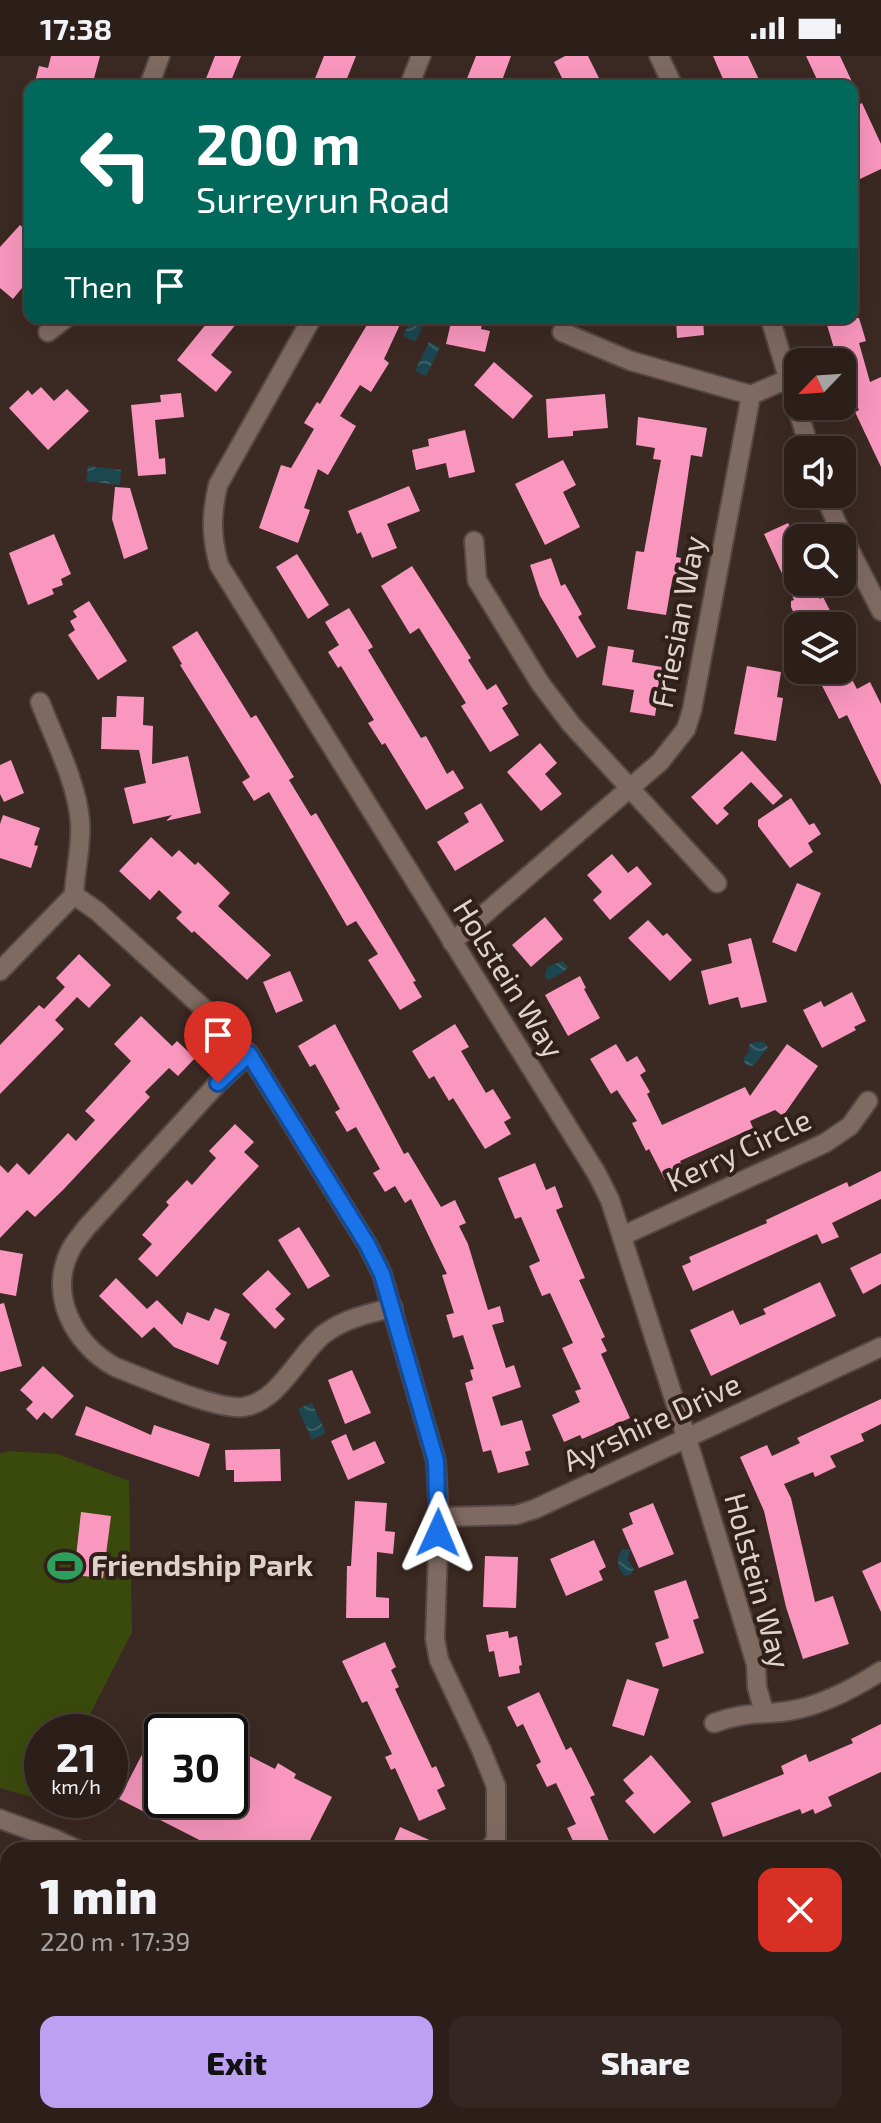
<!DOCTYPE html>
<meta charset="utf-8">
<style>
:root{--surface:#2c1f1a;--page:#342723;--text:#f1f3f6;--muted:#a6a2a2;--line:#483d39;--accent:#bca0f2}
body{margin:0;font-family:"Exo 2",sans-serif;background:var(--page);color:var(--text);height:100vh;display:flex;flex-direction:column;font-size:30px;white-space:nowrap}
*{box-sizing:border-box;margin:0}
p{font-size:26px;color:var(--muted)}
.icon{flex:none;width:44px;height:44px;fill:none;stroke:currentColor;stroke-width:2;stroke-linecap:round;stroke-linejoin:round}
.map{position:relative;flex:1;overflow:hidden}
.panel{position:absolute;left:0px;top:1786px;width:882px;height:282px;display:flex;flex-direction:column;background:var(--surface);border-radius:24px 24px 0 0;box-shadow:0 8px 32px #0002,0 0 0 2px var(--line)}
.panel>*{flex:none}
.guide{position:absolute;left:24px;top:24px;width:834px;height:244px;border-radius:16px;box-shadow:0 8px 32px #0002,0 0 0 2px var(--line);background:#00695c;color:#fff;overflow:hidden}
.needle{width:52px;rotate:245deg}
.tools{position:absolute;left:784px;top:292px;display:grid;gap:16px}
.tools a{display:grid;place-items:center;width:72px;height:72px;border-radius:16px;background:var(--surface);box-shadow:0 8px 32px #0002,0 0 0 2px var(--line);font-size:40px}
.speed{position:absolute;left:24px;top:1658px;display:flex;gap:16px;font-size:40px;font-weight:700;text-align:center}
.speed>*{display:grid;place-content:center;width:104px;height:104px;border-radius:50%;background:var(--surface);box-shadow:0 8px 32px #0002,0 0 0 2px var(--line);line-height:1}
.speed small{font-size:20px;font-weight:400}
.speed .limit{border:4px solid #111;border-radius:12px;background:#fff;color:#111}
.pin{position:absolute;display:grid;place-items:center;width:68px;height:68px;color:#fff;margin:-82px -34px;border-radius:50% 50% 50% 0;rotate:-45deg;box-shadow:0 0 8px #0007}
.pin .icon{rotate:45deg}
.me{position:absolute;width:88px;margin:-44px;rotate:1deg;stroke-linejoin:round;filter:drop-shadow(0 0 6px #0008)}
.turn{display:flex;align-items:center;gap:28px;height:168px;padding:0 40px;font-size:36px}
.turn .icon{width:104px;height:104px;stroke-width:2.5}
.turn b{display:block;font-size:56px;line-height:68px}
.then{display:flex;align-items:center;height:76px;padding:0 40px;background:#0003;gap:16px;font-size:30px}
.round{display:grid;place-items:center;flex:none;width:84px;height:84px;border-radius:16px;background:var(--page)}
.headline{display:flex;align-items:center;justify-content:space-between;height:136px;padding:0 40px}
h1{font-size:48px;font-weight:800;line-height:60px}
.primary-button{display:flex;gap:16px;margin-top:auto;padding:16px 40px}
.primary-button a{flex:1;height:92px;border-radius:16px;background:var(--accent);color:#111;font-size:32px;font-weight:800;line-height:92px;text-align:center}
.primary-button a+a{background:var(--page);color:var(--text)}
.status{display:flex;justify-content:space-between;align-items:center;height:56px;padding:0 40px;background:var(--surface);direction:ltr}
.status svg{height:22px;fill:currentColor}
.map>svg:first-child{display:block}
</style>
<div class="status"><b>17:38</b><svg viewBox="0 0 49 12"><path d="M0 12V9h3v3zM5 12V6h3v6zM10 12V3h3v9zM15 12V0h3v12zM26 1h20v11H26zM47 4h2v5h-2z"/></svg></div>
<div class="map">
<svg width="881" height="2067" viewBox="0 0 881 2067">
<defs>
<pattern id="water-waves" width="16" height="10" patternUnits="userSpaceOnUse" patternTransform="scale(2)"><rect width="16" height="10" fill="#1c4751"/><path d="M0 5q4-4 8 0t8 0" fill="none" stroke="#3d6169"/></pattern>
</defs>
<rect width="100%" height="100%" fill="#3b2923"/>
<polygon fill="#3a4a0c" points="7,1395 58,1398 129,1425 132,1576 81,1676 42,1676 42,1744 0,1732 0,1398"/>
<g fill="url(#water-waves)">
<polygon points="412,262 427,262 415,286 403,280"/>
<polygon points="429,286 440,291 426,320 415,315"/>
<polygon points="88,410 121,414 120,429 86,425"/>
<polygon points="563,905 568,911 564,916 549,924 545,922 547,911"/>
<polygon points="764,986 768,992 753,1010 746,1009 743,1002 749,996 749,989 755,986"/>
<polygon points="312,1347 326,1377 312,1384 298,1353"/>
<path d="M622,1493L630,1494L628,1504L634,1513L630,1519L625,1520C617,1513 616,1502 622,1493Z"/>
</g>
<g fill="#f997be">
<polygon points="51,0 100,0 92,30 34,30 39,10 48,12"/>
<polygon points="215,0 241,0 229,30 203,30"/>
<polygon points="324,0 356,0 344,30 312,30"/>
<polygon points="476,0 511,0 500,30 464,30"/>
<polygon points="565,0 588,0 603,30 566,30 554,6"/>
<polygon points="713,0 748,0 762,30 726,30"/>
<polygon points="806,0 840,0 854,30 820,30"/>
<polygon points="862,47 881,88 881,113 860,123 852,107 852,52"/>
<polygon points="20,169 30,178 30,238 22,232 13,243 0,232 0,191"/>
<polygon points="211,262 241,262 211,299 232,316 216,336 177,304"/>
<polygon points="371,262 403,262 384,303 389,307 371,336 360,329 340,360 356,370 328,419 318,413 304,452 310,454 298,487 259,472 281,409 291,412 314,373 304,367 317,346 320,348"/>
<polygon points="452,262 483,262 481,273 490,275 485,296 446,288"/>
<polygon points="676,262 703,262 704,279 677,282"/>
<polygon points="825,262 859,262 866,285 859,287 870,326 881,321 881,411 855,356 859,354 842,317 842,306 838,306"/>
<polygon points="494,306 533,340 513,363 474,329"/>
<polygon points="41,331 54,345 67,333 89,355 48,394 9,352 28,334 32,339"/>
<polygon points="181,337 184,361 155,364 159,403 165,402 166,418 138,420 131,349 161,346 160,339"/>
<polygon points="605,338 608,372 573,375 573,380 548,382 546,343"/>
<polygon points="638,361 707,372 702,401 691,399 676,501 681,502 677,525 672,525 666,559 627,553 636,495 644,496 661,404 653,403 655,392 636,389"/>
<polygon points="465,374 475,416 449,422 446,407 416,414 412,394 429,390 428,383"/>
<polygon points="563,404 576,429 563,436 580,471 545,489 515,428"/>
<polygon points="409,430 420,455 387,468 397,492 372,502 361,476 357,478 348,455"/>
<polygon points="115,431 130,432 148,493 124,503 112,463"/>
<polygon points="788,467 798,488 798,542 815,533 820,543 823,541 838,570 800,570 791,551 791,545 794,544 764,478"/>
<polygon points="54,478 71,518 61,523 63,529 52,533 54,538 28,549 9,497"/>
<polygon points="297,498 329,549 308,563 276,511"/>
<polygon points="551,502 561,530 565,528 582,558 578,561 596,591 577,602 540,540 530,509"/>
<polygon points="412,510 471,602 468,604 487,634 496,628 508,648 502,652 519,679 490,696 461,650 466,647 419,572 410,578 381,530"/>
<polygon points="89,545 127,605 98,624 68,579 75,574 70,565 77,561 73,555"/>
<polygon points="349,552 373,591 368,594 421,682 426,680 447,718 453,714 464,732 426,754 385,687 382,689 368,667 374,664 341,610 338,612 328,596 339,589 325,566"/>
<polygon points="197,575 251,662 256,659 280,698 294,721 289,724 311,760 316,757 416,925 413,926 422,941 400,954 368,904 378,898 356,865 347,870 269,736 254,745 242,726 250,721 180,609 182,608 172,591"/>
<polygon points="608,590 634,594 632,606 662,611 655,660 630,656 634,634 602,629"/>
<polygon points="747,610 781,616 777,641 783,642 776,685 734,678"/>
<polygon points="814,614 847,614 857,633 870,626 881,648 881,729 847,659 839,663"/>
<polygon points="117,640 144,641 143,669 153,670 152,708 188,700 201,757 166,765 172,759 133,768 124,732 146,727 139,694 101,693 102,661 116,661"/>
<polygon points="540,687 557,707 545,718 562,738 541,755 507,716"/>
<polygon points="742,695 783,740 773,749 751,726 723,752 729,758 717,769 691,741"/>
<polygon points="11,704 24,737 4,746 0,738 0,709"/>
<polygon points="791,742 809,769 814,767 821,778 808,787 813,796 790,812 758,770 758,764"/>
<polygon points="481,747 504,785 455,815 437,786 469,766 464,757"/>
<polygon points="3,759 40,772 34,789 38,790 31,812 0,802 0,768"/>
<polygon points="151,781 172,801 179,794 195,809 198,806 230,837 218,850 271,899 247,924 194,875 192,877 176,862 182,856 159,834 150,844 119,815"/>
<polygon points="612,798 628,817 637,810 652,828 610,864 593,844 602,836 587,819"/>
<polygon points="797,827 821,837 796,896 772,886"/>
<polygon points="545,861 563,883 531,911 512,889"/>
<polygon points="648,864 663,880 667,877 692,904 670,925 628,882"/>
<polygon points="751,882 767,946 741,952 738,941 709,949 701,915 732,907 728,888"/>
<polygon points="79,898 111,929 89,952 77,941 55,964 64,973 0,1038 0,989 39,949 44,953 65,931 56,922"/>
<polygon points="290,915 303,945 276,957 263,926"/>
<polygon points="580,920 586,932 584,933 600,962 568,980 545,939"/>
<polygon points="852,936 866,965 854,971 856,974 822,992 803,954 821,945 824,951"/>
<polygon points="141,960 172,990 177,985 195,1002 178,1020 169,1012 145,1036 150,1041 63,1134 35,1161 27,1154 0,1182 0,1109 8,1117 17,1107 29,1119 68,1077 76,1085 95,1064 85,1055 131,1005 114,988"/>
<polygon points="335,968 404,1098 408,1096 441,1151 455,1144 466,1167 459,1170 468,1188 488,1254 500,1250 504,1266 492,1269 506,1312 514,1309 521,1331 492,1341 501,1370 522,1364 531,1394 525,1396 529,1409 498,1417 491,1394 483,1396 465,1327 473,1324 470,1314 474,1313 463,1279 453,1282 446,1259 454,1257 442,1219 447,1218 411,1143 405,1147 395,1130 385,1136 373,1117 380,1113 356,1071 347,1076 335,1056 340,1053 315,1008 310,1011 298,990"/>
<polygon points="455,968 469,991 461,995 486,1037 493,1033 511,1062 504,1066 511,1078 485,1093 453,1042 449,1045 434,1020 429,1023 412,995"/>
<polygon points="616,988 627,1006 637,1000 646,1015 640,1019 650,1036 647,1038 662,1069 745,1031 750,1040 787,988 818,1010 783,1060 775,1054 750,1065 753,1072 680,1105 684,1114 665,1124 649,1093 646,1095 632,1067 637,1065 617,1034 611,1038 590,1003"/>
<polygon points="235,1068 254,1086 244,1096 259,1110 157,1221 138,1203 152,1188 142,1179 169,1149 166,1146 187,1124 192,1129 216,1102 209,1095"/>
<polygon points="535,1107 546,1134 555,1130 563,1151 556,1154 585,1222 579,1224 605,1281 601,1283 607,1295 601,1298 630,1362 582,1383 580,1379 564,1386 552,1359 580,1346 575,1335 581,1333 562,1292 573,1287 550,1237 542,1240 529,1210 540,1205 521,1161 515,1163 498,1122"/>
<polygon points="881,1115 881,1143 832,1167 839,1181 822,1188 817,1178 693,1235 682,1210 691,1206 689,1201 767,1167 766,1164 847,1126 849,1131"/>
<polygon points="299,1171 330,1220 308,1233 278,1184"/>
<polygon points="0,1194 23,1198 16,1240 0,1237"/>
<polygon points="881,1197 881,1228 863,1238 850,1212"/>
<polygon points="268,1214 291,1238 275,1253 285,1263 275,1273 242,1238"/>
<polygon points="116,1222 147,1253 157,1244 182,1269 187,1256 209,1265 215,1252 230,1258 220,1283 227,1286 218,1309 174,1291 154,1271 142,1282 99,1240"/>
<polygon points="820,1226 836,1260 711,1320 690,1274 733,1254 740,1269 766,1258 763,1253"/>
<polygon points="4,1247 22,1310 0,1316 0,1248"/>
<polygon points="43,1310 74,1340 52,1363 44,1356 37,1364 26,1353 33,1346 20,1334"/>
<polygon points="352,1314 371,1357 345,1368 328,1324"/>
<polygon points="881,1343 881,1368 861,1378 864,1385 830,1400 836,1411 815,1421 813,1416 784,1428 791,1442 815,1546 833,1540 849,1588 803,1603 786,1551 764,1455 740,1401 767,1389 772,1400 800,1387 797,1382"/>
<polygon points="86,1350 151,1379 154,1369 210,1388 199,1421 75,1379"/>
<polygon points="346,1378 353,1395 375,1385 385,1407 348,1424 331,1385"/>
<polygon points="280,1393 281,1425 234,1426 234,1414 226,1414 225,1394"/>
<polygon points="355,1445 387,1447 385,1475 395,1476 393,1498 377,1496 376,1541 389,1542 389,1562 346,1562 347,1510 351,1510"/>
<polygon points="653,1447 674,1498 639,1512 622,1473 633,1468 629,1457"/>
<polygon points="81,1456 111,1460 103,1522 74,1519"/>
<polygon points="594,1484 606,1511 599,1515 603,1524 566,1540 550,1503"/>
<polygon points="485,1500 518,1501 516,1552 483,1551"/>
<polygon points="881,1506 881,1556 862,1515"/>
<polygon points="686,1524 699,1562 693,1564 704,1597 663,1611 655,1587 669,1582 654,1535"/>
<polygon points="508,1575 509,1582 517,1580 522,1609 519,1610 520,1617 499,1621 494,1595 489,1596 486,1579"/>
<polygon points="385,1586 396,1611 391,1614 399,1631 395,1633 432,1712 436,1710 445,1730 437,1734 446,1753 419,1765 395,1712 391,1714 385,1701 392,1698 367,1645 362,1647 342,1605"/>
<polygon points="627,1623 659,1633 644,1680 612,1670"/>
<polygon points="539,1636 566,1694 571,1691 595,1739 590,1741 613,1794 577,1794 567,1772 576,1768 556,1727 547,1731 536,1709 541,1706 523,1668 517,1671 507,1651"/>
<polygon points="164,1656 203,1676 162,1676 162,1744 230,1744 230,1690 275,1713 278,1707 296,1718 294,1722 332,1741 305,1794 219,1794 119,1743"/>
<polygon points="881,1668 881,1716 828,1741 832,1750 815,1758 813,1753 802,1758 800,1753 723,1781 711,1747 784,1718 781,1710 806,1698 809,1706 853,1687 851,1683"/>
<polygon points="651,1699 691,1746 654,1778 625,1745 634,1737 623,1724"/>
<polygon points="400,1771 452,1794 390,1794"/>
</g>
<g fill="none" stroke-linecap="round" stroke-linejoin="round">
<g stroke="#574742" stroke-width="22">
<g id="minor">
<polyline points="659,0 673,30"/>
<polyline points="149,30 160,0"/>
<polyline points="409,30 421,0"/>
<path d="M312,262L218,429C211,459 211,480 219,509L597,1118L610,1144L694,1405L756,1608L757,1631L764,1656"/>
<polyline points="770,262 810,394"/>
<polyline points="48,276 66,262"/>
<polyline points="562,276 631,305 751,339"/>
<polyline points="824,438 842,479 881,555"/>
<polyline points="474,485 477,524 540,627 571,668 717,827"/>
<path d="M40,646C54,682 77,727 80,765C82,789 75,814 74,839"/>
<polyline points="74,839 97,855 213,961 249,998 367,1188 382,1218 436,1405 439,1461 435,1583 439,1604 481,1693 496,1730 496,1784 488,1794"/>
<polyline points="452,886 660,706 686,673 692,654 751,339 788,323"/>
<polyline points="0,915 74,839"/>
<path d="M249,998L218,1027L86,1172C81,1179 75,1185 71,1193C47,1238 74,1288 115,1311C144,1322 215,1354 243,1351C279,1346 298,1299 324,1278C344,1263 369,1257 393,1252"/>
<polyline points="622,1180 825,1087 850,1070 868,1045"/>
<polyline points="439,1461 516,1459 535,1453 881,1291"/>
<path d="M714,1667C742,1656 760,1659 788,1655C821,1650 853,1633 881,1615"/>
<polyline points="0,1763 55,1783 78,1794"/>
<polyline points="261,2060 275,2067"/>
<polyline points="606,2060 620,2067"/>
<polyline points="98,2067 100,2060"/>
</g>
</g>
<use href="#minor" stroke="#7f6a62" stroke-width="18"/>
</g>
<g fill="none" stroke-linecap="round" stroke-linejoin="round">
<g stroke="#114b97" stroke-width="20">
<polyline id="route" points="218,1027 249,998 367,1188 382,1218 436,1405 438,1477"/>
</g>
<use href="#route" stroke="#1a73e8" stroke-width="14"/>
</g>
<defs>
<g id="stadium-bare" transform="scale(2.76)"><path d="M0-5a6.5 5 0 1 0 0 10a6.5 5 0 1 0 0-10ZM-3.5-1.8h7v3.6h-7Z" fill="#2e9e5b" stroke="#311f19" stroke-width="2.5" paint-order="stroke"/></g>
</defs>
<g fill-rule="evenodd">
<use href="#stadium-bare" x="65" y="1510"/>
</g>
<g text-anchor="middle" stroke-width="8" stroke-linejoin="round" paint-order="stroke">
<g font-size="30" fill="#ded2cd" stroke="#311f19">
<text transform="translate(679 566) rotate(-79)" y="10">Friesian Way</text>
<text transform="translate(508 923) rotate(58)" y="10">Holstein Way</text>
<text transform="translate(739 1095) rotate(-25)" y="10">Kerry Circle</text>
<text transform="translate(652 1367) rotate(-25)" y="10">Ayrshire Drive</text>
<text transform="translate(757 1525) rotate(75)" y="10">Holstein Way</text>
</g>
<g font-size="30" font-weight="bold" fill="#ded2cd" stroke="#311f19" text-anchor="start">
<text x="91" y="1520">Friendship Park</text>
</g>
</g>
</svg>
<div class="tools">
<a><svg class="needle" viewBox="-14 -14 28 28"><path d="M0-13l5 13h-10z" fill="#e53935"/><path d="M0 13l5-13h-10z" fill="#a6a2a2"/></svg></a>
<a><svg class="icon" aria-label="sound" viewBox="0 0 24 24"><path d="M4 9h4l5-4v14l-5-4H4zM17 9q2 3 0 6"/></svg></a>
<a><svg class="icon" aria-label="search" viewBox="0 0 24 24"><circle cx="10" cy="10" r="6"/><path d="M15 15l6 6"/></svg></a>
<a><svg class="icon" aria-label="layers" viewBox="0 0 24 24"><path d="M12 4l9 5-9 5-9-5zM3 14l9 5 9-5"/></svg></a>
</div>
<div class="speed"><div>21<small>km/h</small></div><div class="limit">30</div></div>
<div class="pin" style="left:218px;top:1027px;background:#d93025"><svg class="icon" aria-label="arrive" viewBox="0 0 24 24"><path d="M6 21V4h12l-3 4 3 4H6"/></svg></div>
<svg class="me" style="left:438px;top:1477px" viewBox="-20 -20 40 40"><path d="M0-17L14 15 0 8-14 15z" fill="#1a73e8" stroke="#fff" stroke-width="4"/></svg>
<div class="guide">
<div class="turn"><svg class="icon" aria-label="left" viewBox="0 0 24 24"><path d="M17 20v-9H6M10 6l-5 5 5 5"/></svg><div><b>200 m</b>Surreyrun Road</div></div>
<div class="then">Then<svg class="icon" aria-label="arrive" viewBox="0 0 24 24"><path d="M6 21V4h12l-3 4 3 4H6"/></svg></div>
</div>
<section class="panel">
<div class="headline"><div><h1>1 min</h1><p>220 m · 17:39</p></div><a class="round" style="background:#d93025;color:#fff"><svg class="icon" aria-label="close" viewBox="0 0 24 24"><path d="M6 6l12 12M18 6L6 18"/></svg></a></div>
<div class="primary-button"><a>Exit</a><a>Share</a></div>
</section>
</div>
